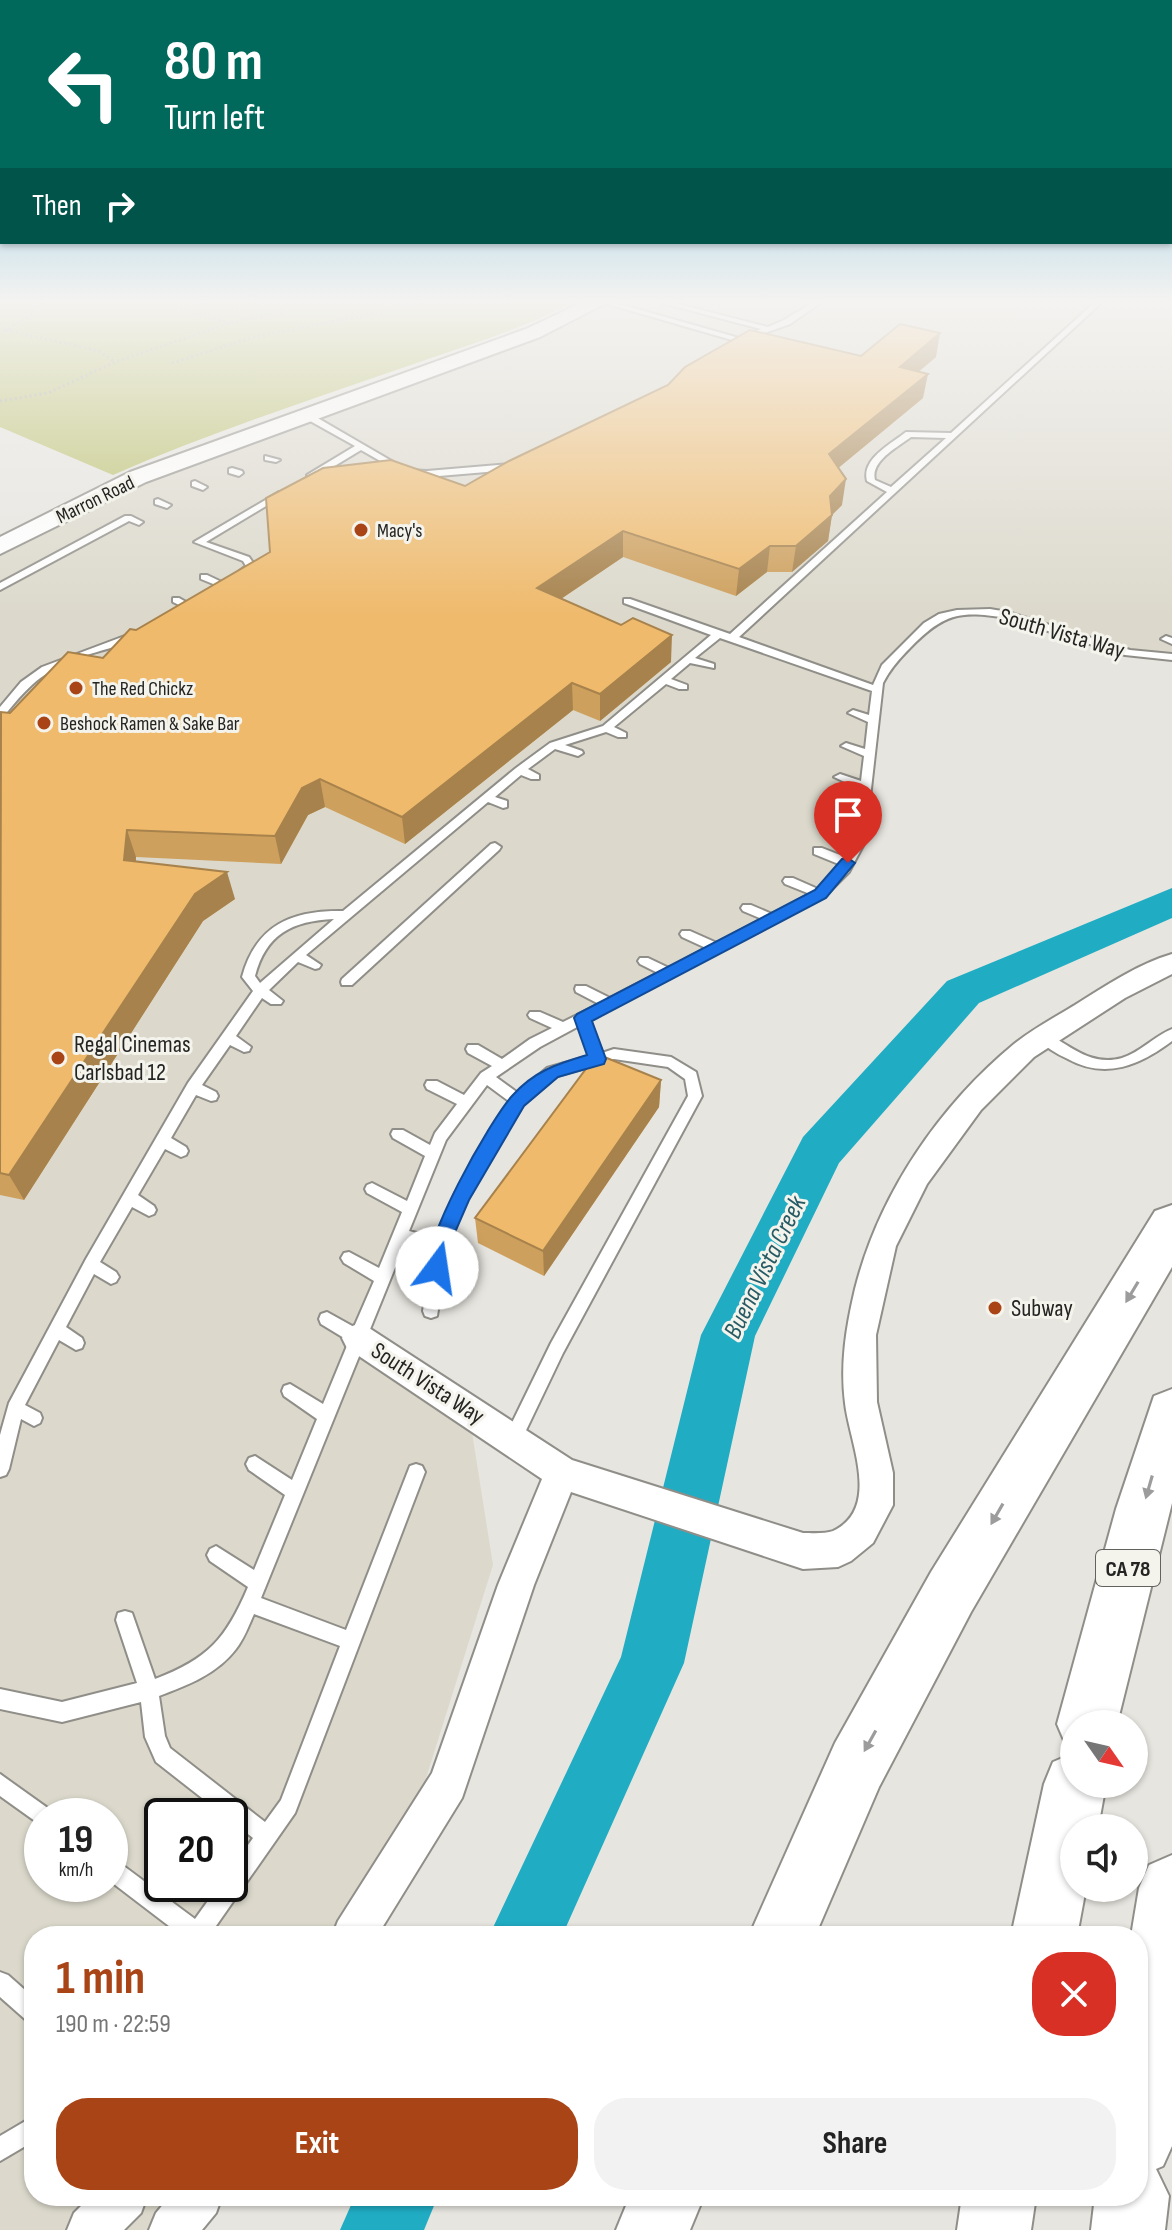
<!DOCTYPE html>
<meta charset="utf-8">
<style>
:root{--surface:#fff;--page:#f2f2f2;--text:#222;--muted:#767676;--accent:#a94416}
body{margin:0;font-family:"Sofia Sans Condensed",sans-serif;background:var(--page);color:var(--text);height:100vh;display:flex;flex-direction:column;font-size:30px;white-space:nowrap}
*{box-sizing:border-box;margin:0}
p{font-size:26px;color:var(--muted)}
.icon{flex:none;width:44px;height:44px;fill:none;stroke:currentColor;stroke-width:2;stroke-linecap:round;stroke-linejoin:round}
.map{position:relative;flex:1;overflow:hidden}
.drawer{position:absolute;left:24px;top:1926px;width:1124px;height:280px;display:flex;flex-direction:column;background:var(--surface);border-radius:32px;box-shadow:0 2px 6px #0004}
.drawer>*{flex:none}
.guide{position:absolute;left:0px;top:0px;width:1172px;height:244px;box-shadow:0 2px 6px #0004;background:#00695c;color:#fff;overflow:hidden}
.needle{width:52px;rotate:124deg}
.buttons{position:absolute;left:1060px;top:1710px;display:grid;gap:16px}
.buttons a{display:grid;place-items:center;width:88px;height:88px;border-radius:50%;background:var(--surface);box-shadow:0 2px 6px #0004;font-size:40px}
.speed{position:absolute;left:24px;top:1798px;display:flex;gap:16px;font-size:40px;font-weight:700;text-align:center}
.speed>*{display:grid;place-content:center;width:104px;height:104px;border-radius:50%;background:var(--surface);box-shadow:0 2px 6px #0004;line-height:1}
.speed small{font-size:20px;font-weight:400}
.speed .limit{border:4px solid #111;border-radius:12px;background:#fff;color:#111}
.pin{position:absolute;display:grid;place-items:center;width:68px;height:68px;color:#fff;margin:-82px -34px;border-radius:50% 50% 50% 0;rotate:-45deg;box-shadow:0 0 8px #0007}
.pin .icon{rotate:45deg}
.me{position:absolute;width:88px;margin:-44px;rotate:14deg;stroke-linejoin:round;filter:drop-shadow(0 0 6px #0008)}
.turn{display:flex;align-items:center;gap:28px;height:168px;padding:0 32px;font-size:36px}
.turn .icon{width:104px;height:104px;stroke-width:2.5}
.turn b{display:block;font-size:56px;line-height:68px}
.then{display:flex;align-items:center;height:76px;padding:0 32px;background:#0003;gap:16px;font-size:30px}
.round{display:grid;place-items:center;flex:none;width:84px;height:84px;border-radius:32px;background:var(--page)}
.summary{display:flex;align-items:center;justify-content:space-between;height:136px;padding:0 32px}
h1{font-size:48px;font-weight:700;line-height:60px;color:var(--accent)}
.action{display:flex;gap:16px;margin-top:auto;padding:16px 32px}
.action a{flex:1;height:92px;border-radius:32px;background:var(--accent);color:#fff;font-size:32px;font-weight:700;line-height:92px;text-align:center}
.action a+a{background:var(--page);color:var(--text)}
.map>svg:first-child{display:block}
</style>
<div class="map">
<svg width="1172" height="2230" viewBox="0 0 1172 2230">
<rect width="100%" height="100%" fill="#e7e5df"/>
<path fill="#dcd9cc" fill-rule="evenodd" d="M597,303H1172V658L1147,656L1008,615L969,612L939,618L881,675L860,839L834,881L499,1067L448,1122L359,1336L468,1407L493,1565L422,1791L343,1936H34V2196H201L183,2230H0V547L80,505ZM42,1816H110V1884H42ZM162,1816H230V1884H162Z"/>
<path fill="#b8be66" d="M0,303H571C519,331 461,347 405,367C307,401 209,433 113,475L0,427Z"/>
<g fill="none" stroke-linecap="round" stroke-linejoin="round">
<g fill="#20acc3" fill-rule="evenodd">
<polygon points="1172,888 1172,918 979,1003 839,1163 755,1336 684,1663 562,1936 489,1936 621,1657 701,1335 803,1137 947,981"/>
<polygon points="355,2196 438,2196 424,2230 340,2230"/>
</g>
<g stroke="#908e88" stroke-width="4">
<g id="service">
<polygon points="604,303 616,303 739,338 761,329 662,303 674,303 768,327 784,320 812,303 820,303 790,324 739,342"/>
<path d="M1094,303H1101L739,637L873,685L882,665L924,623L939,614L957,610L990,609L1008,612L1130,650L1172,654V660L1125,655L1006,618C959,610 943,614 910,648C899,659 890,669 883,683L865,842L849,872L824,897L590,1020L602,1053L614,1049L671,1057L696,1072L702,1096L563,1353L519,1445L513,1447L507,1445L505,1439L507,1433L551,1343L688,1096L685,1079L668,1067L614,1059L557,1076L523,1105L467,1199L448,1246L437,1316L431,1318L425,1316L423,1311L432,1250L405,1243L261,1598L346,1630L410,1466L416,1464L422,1466L425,1472L295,1813L209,1936H182L110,1881V1858L117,1861L195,1919L220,1884H230V1870L253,1838L230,1820V1816H225L156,1762L145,1737L141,1702L62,1722L0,1709V1689L62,1702L137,1683L116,1620L118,1613L125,1611L132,1613L155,1679C208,1659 226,1639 248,1587L210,1561L207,1555L210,1549L216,1546L254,1570L285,1495L249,1470L246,1464L249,1458L255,1456L292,1480L317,1419L284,1396L282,1391L284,1386L290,1384L323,1404L349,1341L321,1324L319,1319L321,1314L327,1312L354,1327L374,1281L344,1263L341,1258L344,1253L349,1252L379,1268L402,1212L367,1193L365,1189L367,1185L372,1183L407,1201L425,1156L393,1138L391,1134L393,1130H403L430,1145L435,1133L457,1104L427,1089L425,1085L427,1081H437L464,1095L481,1073L492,1066L468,1053L466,1049L468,1045H478L502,1059L530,1039L552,1028L530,1018L528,1015L530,1012H540L563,1022L599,1004L576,992L575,989L576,986H586L610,998L658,973L640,964L638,961L640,958H648L669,968L706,948L682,937L680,934L682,931H690L717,943L762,919L743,911L741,908L743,905H751L772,914L810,894L785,884L783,881L785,878H793L818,889L841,865L814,854V848H822L845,857L853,842L855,828L827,815L833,811L856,820L860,789L834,777L840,774L861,781L864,756L841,746L846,743L865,749L868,722L848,713L853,710L869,715L872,691L720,638L695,658L714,664V668L690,663L671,679L687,685V689H679L666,684L614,727L626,733V737H618L606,732L565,745L582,751L583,753L578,756L555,749L528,769L539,775V779H531L521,775L495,797L507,801V807L503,808L488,802L306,955L321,965L319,968L315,969L298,962L269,990L283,1001L281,1004H271L262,998L236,1036L251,1047L249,1051L244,1052L230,1045L202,1085L216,1092L218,1096L216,1100L211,1101L196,1095L171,1138L186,1147L188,1151L186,1155L181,1157L165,1149L138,1195L154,1206L156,1210L154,1214L149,1216L132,1207L100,1262L116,1272L119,1277L116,1282L111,1284L94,1274L66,1327L82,1338L84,1343L82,1348L76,1350L59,1340L25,1405L40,1413L42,1418L40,1423L34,1426L21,1419L9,1469L6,1475L0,1477V1435L9,1403L86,1259L188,1083L253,991L242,977C256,925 292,910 343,911L516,768L550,743L603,726L711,635L624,603V599H630L730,634L887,492L867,481C861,459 891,444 906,432L951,433ZM911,437L946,438L891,487L875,480C870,461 898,447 911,437ZM334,919L260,983L255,976C266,934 292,921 334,919ZM579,1026L589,1056L547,1068L518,1093L496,1077L540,1047ZM487,1085L510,1102L455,1193L436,1238L409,1231L446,1140ZM254,1614L340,1646L281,1800L265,1822L170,1748L165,1736L159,1696C188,1685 217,1674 236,1649C244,1639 249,1625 254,1614Z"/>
<polygon points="303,413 309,413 407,470 427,471 511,464 515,467 511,470 427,477 405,475 361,450 313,479 307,479 307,475 355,446 303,417"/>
<polygon points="265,456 280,460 276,462 265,460"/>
<polygon points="232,468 242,471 243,473 239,476 229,473 229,469"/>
<polygon points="195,481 207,487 203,490 192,486 192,482"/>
<polygon points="279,492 286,494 206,542 249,557 256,567 241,578 233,576 246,566 243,561 194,542"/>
<polygon points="158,499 171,505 167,508 155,504 155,500"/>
<polygon points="125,516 131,516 143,522 139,525 129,521 0,590 0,583"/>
<polygon points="201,575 207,575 228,585 223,588 201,579"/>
<polygon points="173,598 179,598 193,606 185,608 173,602"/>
<path d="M130,634L138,636C125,645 106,649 90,654C46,669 32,681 4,716L0,717V707L21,682L42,667Z"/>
<polygon points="1166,636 1172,638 1172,644 1161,639"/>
<polygon points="495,843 501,847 499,850 352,985 342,985 341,982 342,979 491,844"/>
<path d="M1172,1029V1041C1140,1065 1106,1080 1068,1059C1057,1054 1045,1047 1037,1038L1039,1035C1060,1031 1082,1069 1122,1058C1141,1052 1154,1036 1172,1029Z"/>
<polygon points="0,1774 49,1809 52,1816 42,1816 42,1826 0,1796"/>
<polygon points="0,1972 8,1975 34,1998 34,2023 26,2020 0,1997"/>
<polygon points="34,2116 34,2141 0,2161 0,2136"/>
</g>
</g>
<g stroke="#908e88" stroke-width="4">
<g id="minor">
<path d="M1172,954V974L1125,998L1034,1057L981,1110L927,1184L896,1246L876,1335L877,1402L893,1473V1505L873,1543L851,1561L838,1567L803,1569L571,1492L534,1585L462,1798L377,1936H332L338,1921L432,1773L498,1585L542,1479L347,1348L342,1338L347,1328L358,1324L369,1328L572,1460L803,1533C812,1533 825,1534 833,1531C882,1508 849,1441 845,1403C840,1364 846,1327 855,1289C879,1194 939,1106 1014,1044C1033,1029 1055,1017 1075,1005C1105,986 1138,964 1172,954Z"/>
<polygon points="91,2196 147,2196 141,2213 124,2230 67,2230 74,2213"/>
<polygon points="170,2196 222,2196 216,2213 202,2230 149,2230 156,2213"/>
</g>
</g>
<g stroke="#908e88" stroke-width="4">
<polygon id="secondary" points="581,303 606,303 540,337 146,482 0,554 0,537 130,472 526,329"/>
</g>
<g stroke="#908e88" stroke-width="4">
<g id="motorway">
<polygon points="1172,1205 1172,1267 971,1612 879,1787 815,1936 749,1936 835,1743 931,1572 1155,1211"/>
<polygon points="1172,1389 1172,1503 1117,1724 1074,1724 1074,1749 1066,1745 1057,1724 1116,1509 1154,1396"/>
<polygon points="1074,1753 1074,1784 1106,1784 1098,1828 1074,1828 1074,1888 1086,1888 1077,1936 1011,1936 1044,1784 1053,1762"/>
<polygon points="1172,1855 1172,2146 1163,2166 1156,2169 1169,2196 1165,2230 1091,2230 1095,2196 1138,2196 1138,1936 1131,1936 1139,1888 1149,1865"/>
<polygon points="630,2196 704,2196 690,2230 616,2230"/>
<polygon points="962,2196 1036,2196 1031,2230 957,2230"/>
</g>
</g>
<g stroke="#a3a29d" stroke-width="3" stroke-dasharray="2 3" stroke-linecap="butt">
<polyline points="161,303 229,323"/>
<polyline points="0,324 6,330 0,333"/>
<polyline points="9,329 33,314 34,307 44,303"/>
<polyline points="6,330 99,351 115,362"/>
<polyline points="172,363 254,337 427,303"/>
<polyline points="0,401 48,393 115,362 230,323 284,311 186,303"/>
</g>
<use href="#service" fill="#fff" fill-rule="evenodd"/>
<use href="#minor" fill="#fff" fill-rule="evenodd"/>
<use href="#secondary" fill="#fff" fill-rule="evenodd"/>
<use href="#motorway" fill="#fff" fill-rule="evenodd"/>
</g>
<g fill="#cea05d">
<polygon points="861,356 936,357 919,371 923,398 838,468 842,505 832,515 828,541 792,572 767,572 736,596 623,557 561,599 671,662 600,721 573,710 405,844 325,807 308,815 281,864 136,857 136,862 235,899 203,921 24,1200 0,1195 0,713 10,713 103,658 136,630 465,486"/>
<polygon points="661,1080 659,1107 544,1276 478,1243 475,1218"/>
</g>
<g fill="#a7824c">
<polygon points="940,333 936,357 896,391 900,367"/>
<polygon points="928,374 923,398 825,479 829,454"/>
<polygon points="846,479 842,505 831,516 832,515 828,541 792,572 796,546 830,496"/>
<polygon points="623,531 623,557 537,615 537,588"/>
<polygon points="770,546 767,572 736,596 739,569"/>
<polygon points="672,635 671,662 600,721 600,694"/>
<polygon points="572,683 573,710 405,844 402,817"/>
<polygon points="320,779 325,807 308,815 281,864 275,836 302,788"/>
<polygon points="127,830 136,857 134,888 124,860"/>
<polygon points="227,872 235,899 203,921 24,1200 9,1175 195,894"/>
<polygon points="661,1080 659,1107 544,1276 543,1251"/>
</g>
<g fill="#efba6c" stroke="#a7824c" stroke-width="2">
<polygon points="900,324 940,333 900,367 928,374 829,454 846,479 830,496 832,515 796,546 770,546 739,569 623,531 537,588 621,625 633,618 672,635 600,694 572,683 402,817 320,779 302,788 275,836 127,830 124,860 227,872 195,894 9,1175 0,1173 1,712 10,713 68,652 103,658 130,629 136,630 270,552 266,498 323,468 391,460 465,486 509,461 668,385 685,367 750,330 861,356"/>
<polygon points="597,1054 661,1080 543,1251 475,1218"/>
</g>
<defs><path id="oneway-solid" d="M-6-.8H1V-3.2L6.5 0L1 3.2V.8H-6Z" transform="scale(2)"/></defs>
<g fill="#9c9c9c">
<use href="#oneway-solid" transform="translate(1132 1292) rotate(121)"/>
<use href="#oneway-solid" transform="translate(1149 1487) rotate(106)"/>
<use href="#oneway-solid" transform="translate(997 1514) rotate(120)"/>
<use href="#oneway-solid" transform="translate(870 1741) rotate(119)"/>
</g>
<linearGradient id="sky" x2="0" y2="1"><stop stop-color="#58b1d9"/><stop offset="0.49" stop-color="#f4f3f1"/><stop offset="1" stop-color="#f4f3f1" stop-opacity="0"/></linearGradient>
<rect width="1172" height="615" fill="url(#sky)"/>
<path fill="#1a73e8" stroke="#114b97" stroke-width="2" d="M848,858L855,863L826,898L592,1021L606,1059L604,1064L558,1077L524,1106L469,1200L449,1246L444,1274L437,1276L430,1274C417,1248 491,1119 512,1096C534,1071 557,1064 587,1055L574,1018L577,1014L815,890L842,859Z"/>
<g fill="#a94416" stroke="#f4f3ec" stroke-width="3">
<circle cx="361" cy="530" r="8"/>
<circle cx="76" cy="688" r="8"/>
<circle cx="44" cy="723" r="8"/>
<circle cx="58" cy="1058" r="8"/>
<circle cx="995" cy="1308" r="8"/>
</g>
<g text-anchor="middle" stroke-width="6" stroke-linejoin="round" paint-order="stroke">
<g font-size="20" fill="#242422" stroke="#f4f3ec">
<text transform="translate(95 499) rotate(-26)" y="7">Marron Road</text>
</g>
<g font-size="20" fill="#242422" stroke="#f4f3ec" text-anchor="start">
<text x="377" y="537">Macy's</text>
<text x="92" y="695">The Red Chickz</text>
<text x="60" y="730">Beshock Ramen &amp; Sake Bar</text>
</g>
<rect fill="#f4f3ec" stroke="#62625f" stroke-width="2" x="1096" y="1550" width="64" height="36" rx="6"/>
<g font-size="22" font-weight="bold" fill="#242422">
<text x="1128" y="1576">CA 78</text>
</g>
<g font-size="24" fill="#242422" stroke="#f4f3ec">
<text transform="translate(1062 633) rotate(16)" y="8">South Vista Way</text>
<text transform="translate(428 1383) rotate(33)" y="8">South Vista Way</text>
</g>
<g font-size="24" fill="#242422" stroke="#f4f3ec" text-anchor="start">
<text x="74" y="1052">Regal Cinemas<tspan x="74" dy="28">Carlsbad 12</tspan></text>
<text x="1011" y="1316">Subway</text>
</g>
<g font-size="26" font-style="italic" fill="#265b65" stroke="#f4f3ec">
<text transform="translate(764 1267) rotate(-64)" y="9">Buena Vista Creek</text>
</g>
</g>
</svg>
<div class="buttons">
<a><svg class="needle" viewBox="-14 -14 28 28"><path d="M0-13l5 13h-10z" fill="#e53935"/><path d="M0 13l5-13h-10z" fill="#767676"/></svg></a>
<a><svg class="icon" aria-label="sound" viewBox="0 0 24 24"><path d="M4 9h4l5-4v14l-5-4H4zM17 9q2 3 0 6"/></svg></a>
</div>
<div class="speed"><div>19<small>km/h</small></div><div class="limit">20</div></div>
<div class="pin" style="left:848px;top:863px;background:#d93025"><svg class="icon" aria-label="arrive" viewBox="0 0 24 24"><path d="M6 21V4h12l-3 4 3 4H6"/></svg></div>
<svg class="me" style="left:437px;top:1268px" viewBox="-20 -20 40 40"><circle r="19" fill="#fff"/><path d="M0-13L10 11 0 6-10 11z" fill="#1a73e8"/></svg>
<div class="guide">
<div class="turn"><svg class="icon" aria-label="left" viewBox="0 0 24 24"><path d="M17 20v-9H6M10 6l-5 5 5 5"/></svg><div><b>80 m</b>Turn left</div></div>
<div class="then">Then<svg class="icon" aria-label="right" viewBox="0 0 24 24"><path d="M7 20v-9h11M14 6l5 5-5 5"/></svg></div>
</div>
<section class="drawer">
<div class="summary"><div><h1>1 min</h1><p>190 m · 22:59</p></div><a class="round" style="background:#d93025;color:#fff"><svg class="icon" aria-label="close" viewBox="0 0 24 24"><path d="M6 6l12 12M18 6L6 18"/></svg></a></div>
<div class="action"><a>Exit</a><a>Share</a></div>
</section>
</div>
